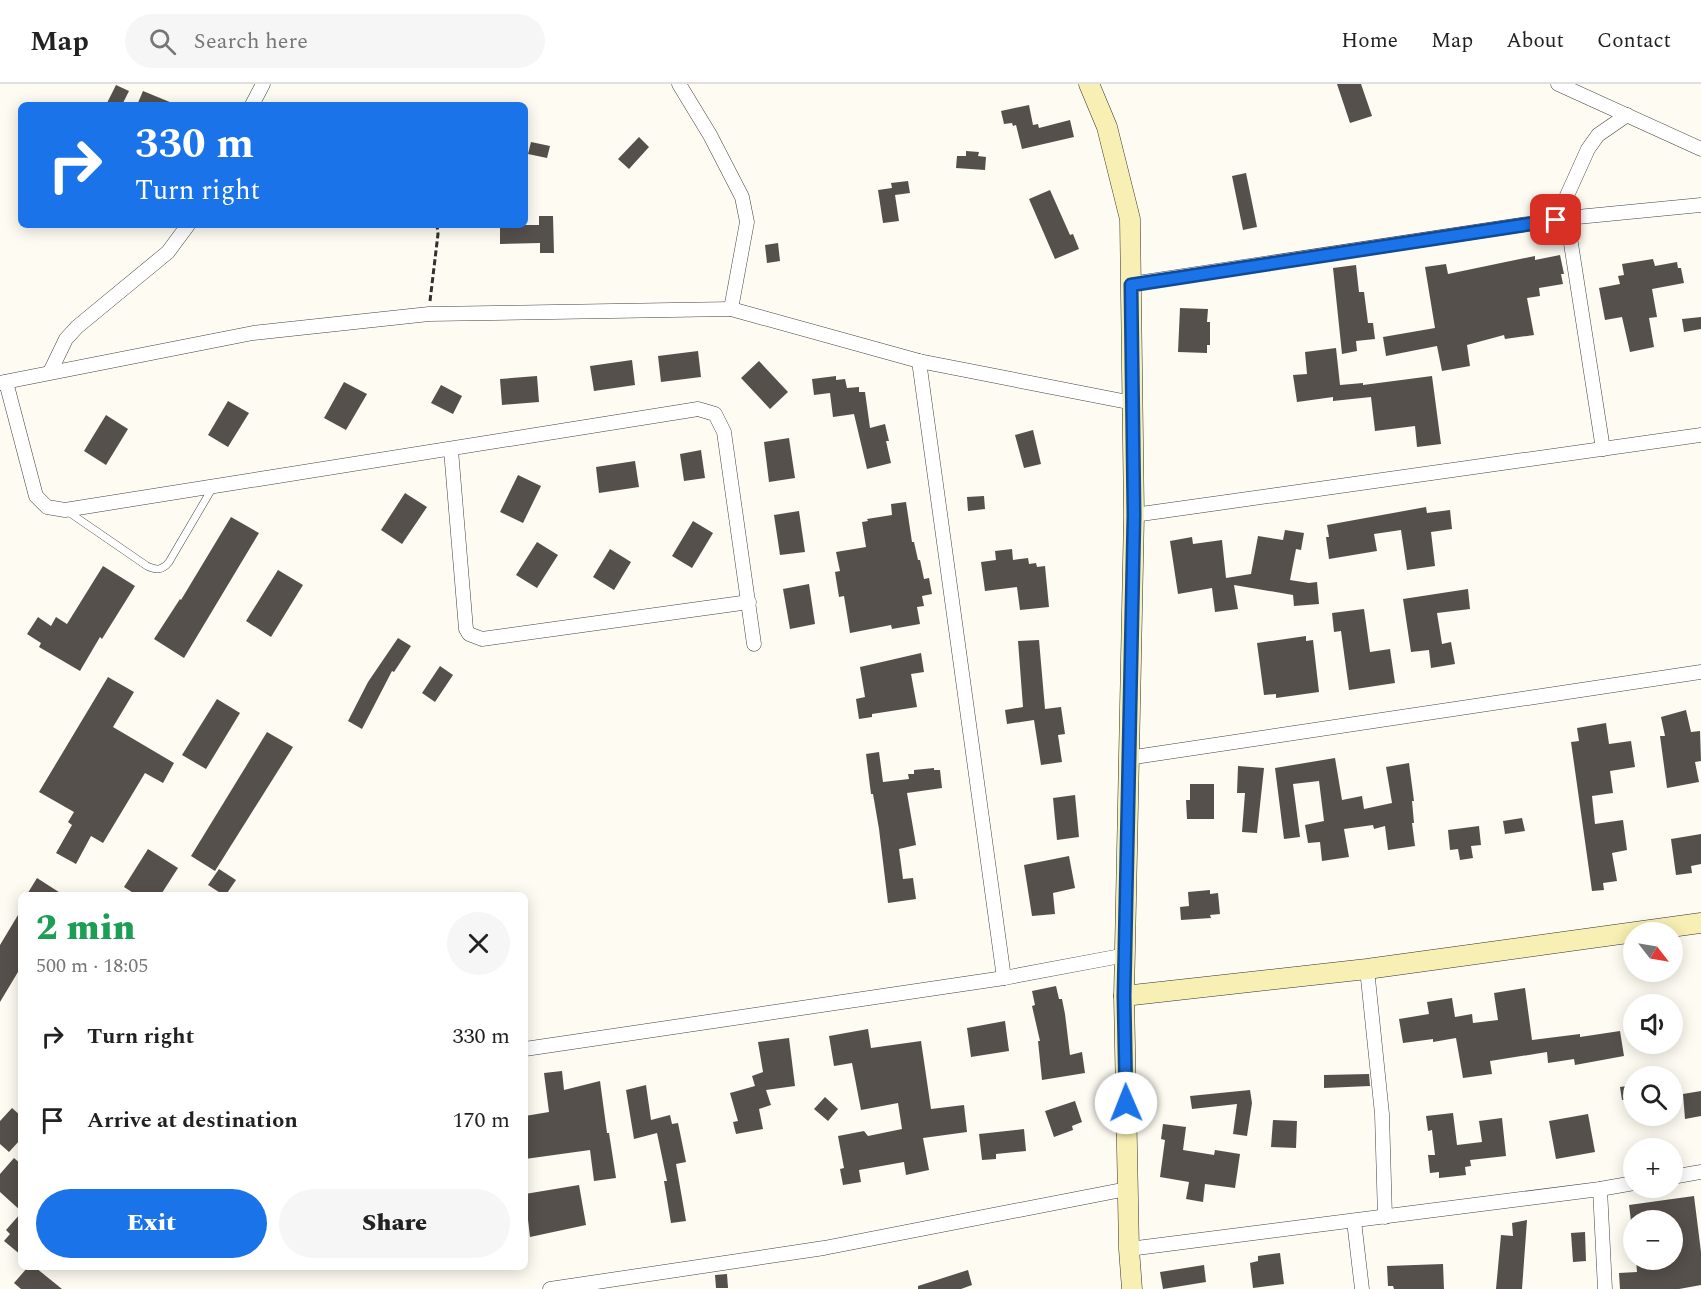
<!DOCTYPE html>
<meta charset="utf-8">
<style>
:root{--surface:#fff;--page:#f6f6f6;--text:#222;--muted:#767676;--line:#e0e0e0;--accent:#1a73e8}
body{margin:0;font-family:Spectral,serif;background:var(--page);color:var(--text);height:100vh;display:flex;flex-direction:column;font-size:22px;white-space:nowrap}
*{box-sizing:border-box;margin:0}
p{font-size:20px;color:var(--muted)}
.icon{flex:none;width:33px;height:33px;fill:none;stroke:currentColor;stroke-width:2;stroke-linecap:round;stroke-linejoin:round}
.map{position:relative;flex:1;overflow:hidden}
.panel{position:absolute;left:18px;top:808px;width:510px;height:378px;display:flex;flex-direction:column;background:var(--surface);border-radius:9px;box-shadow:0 3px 15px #0003}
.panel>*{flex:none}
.guide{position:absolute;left:18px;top:18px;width:510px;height:126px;border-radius:9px;box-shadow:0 3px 15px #0003;background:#1a73e8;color:#fff;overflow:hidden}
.needle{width:39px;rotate:121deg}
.tools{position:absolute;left:1623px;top:838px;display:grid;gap:12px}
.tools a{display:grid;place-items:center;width:60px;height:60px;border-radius:50%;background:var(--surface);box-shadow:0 3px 15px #0003;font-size:30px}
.pin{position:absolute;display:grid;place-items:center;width:51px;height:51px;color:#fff;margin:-26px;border-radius:12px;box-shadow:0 3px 9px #0006}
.me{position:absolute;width:66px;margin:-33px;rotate:359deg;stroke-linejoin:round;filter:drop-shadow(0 0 4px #0008)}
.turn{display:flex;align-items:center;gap:21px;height:126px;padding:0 18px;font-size:27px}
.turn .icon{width:78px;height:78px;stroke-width:2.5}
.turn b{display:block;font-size:42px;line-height:51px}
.round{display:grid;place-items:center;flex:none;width:63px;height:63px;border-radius:32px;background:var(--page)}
.overview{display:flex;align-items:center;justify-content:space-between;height:102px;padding:0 18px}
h1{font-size:36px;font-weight:800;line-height:45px;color:#1e9e55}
.action{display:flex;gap:12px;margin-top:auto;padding:12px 18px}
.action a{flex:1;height:69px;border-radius:36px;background:var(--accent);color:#fff;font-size:24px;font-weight:800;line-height:69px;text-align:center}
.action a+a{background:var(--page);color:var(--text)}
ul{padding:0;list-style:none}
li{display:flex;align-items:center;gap:18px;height:84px;padding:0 18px}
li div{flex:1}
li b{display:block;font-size:22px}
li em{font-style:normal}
header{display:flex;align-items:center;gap:36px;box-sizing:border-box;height:84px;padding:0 30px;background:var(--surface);border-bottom:2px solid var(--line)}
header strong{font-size:28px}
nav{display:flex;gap:33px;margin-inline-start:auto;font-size:21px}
.search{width:420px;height:54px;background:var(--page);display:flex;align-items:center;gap:15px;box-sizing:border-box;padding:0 21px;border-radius:33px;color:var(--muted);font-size:22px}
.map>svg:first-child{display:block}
</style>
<header>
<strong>Map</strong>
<div class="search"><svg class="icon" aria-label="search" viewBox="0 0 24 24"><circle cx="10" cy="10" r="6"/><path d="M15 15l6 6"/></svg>Search here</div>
<nav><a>Home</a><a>Map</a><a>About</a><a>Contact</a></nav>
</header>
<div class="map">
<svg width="1701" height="1205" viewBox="0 0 1701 1205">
<rect width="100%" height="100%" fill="#fefbf2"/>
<g fill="#56504c">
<polygon points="1337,0 1361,0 1372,32 1350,39"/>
<polygon points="116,1 129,7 122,21 106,21"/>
<polygon points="143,7 177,21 137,21"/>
<polygon points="1029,21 1033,41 1038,40 1039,44 1070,36 1074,53 1022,65 1016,41 1013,42 1012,39 1004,40 1001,27"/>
<polygon points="639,53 649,63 629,85 618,75"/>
<polygon points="531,58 550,62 547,74 528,70"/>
<polygon points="966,67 979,68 978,72 986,73 985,86 956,84 957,72 966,72"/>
<polygon points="1246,89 1257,143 1243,146 1232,92"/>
<polygon points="908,97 910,109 895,111 899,137 883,139 878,106 892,104 891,99"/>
<polygon points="1050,106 1070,151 1073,150 1079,165 1055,175 1029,115"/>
<polygon points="539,132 553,132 554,169 540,169 540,159 500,160 500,141 539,141"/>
<polygon points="778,159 780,177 767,179 765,161"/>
<polygon points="1560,171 1564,190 1561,190 1563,200 1539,204 1540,212 1527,214 1534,251 1505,255 1504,251 1467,261 1470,282 1442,287 1437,262 1386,272 1383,253 1435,244 1425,183 1446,180 1448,190 1535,172 1535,176"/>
<polygon points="1653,175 1655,182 1677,178 1678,184 1681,184 1684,199 1652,205 1657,233 1649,234 1654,263 1630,268 1622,233 1605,236 1599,204 1620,200 1618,192 1624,191 1622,180"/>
<polygon points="1356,181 1359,208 1364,208 1368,239 1373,239 1375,255 1356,257 1357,267 1342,270 1333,184"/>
<polygon points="1180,224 1208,225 1207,238 1210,238 1210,261 1207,261 1207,269 1178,268"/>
<polygon points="1701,233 1701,245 1684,248 1682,235"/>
<polygon points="1336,264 1340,301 1363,299 1363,301 1432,292 1441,360 1417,363 1415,342 1375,347 1371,313 1333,317 1333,313 1297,318 1293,291 1307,290 1305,268"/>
<polygon points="698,267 701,293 661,298 658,272"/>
<polygon points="632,276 635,301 594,307 590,282"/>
<polygon points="759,277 788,308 770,325 741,294"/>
<polygon points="537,292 539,318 502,321 500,295"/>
<polygon points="836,292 836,296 845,295 847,304 859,303 859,308 865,308 870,344 885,340 889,357 886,357 891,379 867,385 854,330 833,333 830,309 814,311 812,295"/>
<polygon points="344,298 367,310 346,346 324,334"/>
<polygon points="441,301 462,312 453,330 431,319"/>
<polygon points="228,317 249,329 228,363 208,351"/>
<polygon points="106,331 128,345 106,381 84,367"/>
<polygon points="1033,346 1041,380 1024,384 1015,351"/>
<polygon points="789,354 795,394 769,398 764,358"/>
<polygon points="701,366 705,394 684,397 680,370"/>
<polygon points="635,377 639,403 599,409 596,383"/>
<polygon points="518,391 541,402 523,439 500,428"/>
<polygon points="405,409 427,423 402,460 381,446"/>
<polygon points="984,412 985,425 968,427 967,413"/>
<polygon points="906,418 912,458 914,458 918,476 920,476 924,495 929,494 932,510 922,512 924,522 917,523 920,540 892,545 891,541 850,549 844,512 839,513 835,488 840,487 836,468 866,463 862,438 868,437 867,435 892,431 891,420"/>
<polygon points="1426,423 1427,429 1450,426 1452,445 1431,448 1435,482 1407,486 1401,446 1374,450 1377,467 1329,475 1326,453 1329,453 1327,441"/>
<polygon points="799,427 805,468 780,471 774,431"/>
<polygon points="231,433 259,449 184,574 154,555 180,515 181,516"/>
<polygon points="693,437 713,449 692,484 672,472"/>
<polygon points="1285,446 1304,449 1301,466 1296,465 1290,496 1309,499 1317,498 1319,520 1294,522 1293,511 1234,501 1238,525 1215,528 1212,504 1178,510 1170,457 1192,453 1193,460 1222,456 1226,494 1251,490 1258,452 1283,456"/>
<polygon points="537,458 558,471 537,504 516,491"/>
<polygon points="610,465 631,478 614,506 593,493"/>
<polygon points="1012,465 1013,476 1028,474 1029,480 1036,479 1037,483 1045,482 1049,523 1020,526 1017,503 985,507 981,478 996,476 995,467"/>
<polygon points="103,482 135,502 102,555 100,553 80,587 39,563 41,559 27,550 38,533 51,542 56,533 67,540"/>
<polygon points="278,486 303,501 271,553 246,537"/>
<polygon points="809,500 815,540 790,545 783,505"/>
<polygon points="1468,505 1470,525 1437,529 1442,560 1451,558 1455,580 1431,584 1429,566 1411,568 1403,515"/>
<polygon points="1364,525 1370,568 1390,565 1395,599 1349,606 1341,547 1334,548 1332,529"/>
<polygon points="1306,552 1306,557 1313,556 1319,608 1276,614 1276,610 1264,611 1257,559"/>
<polygon points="398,554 411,562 394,588 392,587 362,645 348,637 368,598"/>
<polygon points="1039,556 1045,625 1061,623 1065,650 1058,651 1062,678 1041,681 1034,636 1007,640 1005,626 1023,623 1018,557"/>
<polygon points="921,569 924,588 911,590 917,623 872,630 872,633 859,635 856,615 865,613 860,583"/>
<polygon points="440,582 453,591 435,618 422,609"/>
<polygon points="108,593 134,608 113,643 174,679 163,699 145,689 103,759 91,752 76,780 56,769 72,741 68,738 74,728 39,708"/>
<polygon points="217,615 240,629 206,685 182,671"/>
<polygon points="1686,626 1691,648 1700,647 1701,677 1695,678 1699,698 1667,704 1660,652 1665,652 1661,633"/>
<polygon points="1606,639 1609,660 1631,657 1635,683 1610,687 1613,709 1592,712 1595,740 1623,736 1627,766 1612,769 1617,797 1603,799 1604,806 1592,807 1571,658 1579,657 1577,644"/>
<polygon points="267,648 293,663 215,787 191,772"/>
<polygon points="879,668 883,698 909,695 908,690 914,690 914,686 934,684 934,686 940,686 942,704 907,709 916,761 899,765 903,795 913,794 916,815 888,819 879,745 873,710 871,710 866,670"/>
<polygon points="1335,674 1342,716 1362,712 1364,725 1392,719 1386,683 1409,679 1414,717 1412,717 1414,739 1412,739 1415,762 1388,766 1385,742 1374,745 1373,741 1344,745 1349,773 1322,777 1320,758 1308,759 1305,741 1324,737 1319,697 1293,700 1300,753 1284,755 1275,684"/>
<polygon points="1238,682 1264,684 1257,749 1242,748 1245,709 1237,709"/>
<polygon points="1190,700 1214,700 1214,735 1187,735 1186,716 1190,716"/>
<polygon points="1075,711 1079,753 1057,756 1053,714"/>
<polygon points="1522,734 1525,747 1505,750 1503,737"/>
<polygon points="1479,742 1481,761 1471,762 1473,774 1460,776 1458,765 1450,766 1448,746"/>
<polygon points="1701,750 1701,780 1691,782 1692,789 1676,791 1671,755"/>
<polygon points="148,765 178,784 160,812 138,812 124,803"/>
<polygon points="1069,772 1075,804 1053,809 1055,830 1032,832 1024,781"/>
<polygon points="219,785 236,796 225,812 208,801"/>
<polygon points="37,794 65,812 26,812"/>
<polygon points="1210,806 1210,810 1218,809 1220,830 1210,831 1211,834 1181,836 1180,823 1189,822 1188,808"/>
<polygon points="21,826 21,883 0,918 0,861"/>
<polygon points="1056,902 1059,915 1062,915 1065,930 1070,971 1082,968 1085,989 1042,996 1038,957 1040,957 1032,922 1035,921 1032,907"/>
<polygon points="1525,904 1532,956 1580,950 1580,953 1620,947 1624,972 1575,981 1574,975 1548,979 1547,968 1490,977 1492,990 1463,994 1456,954 1433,958 1433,955 1403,959 1399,935 1429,930 1427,918 1452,914 1455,933 1472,930 1473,939 1498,936 1494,909"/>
<polygon points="1005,937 1009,967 971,973 967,944"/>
<polygon points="868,945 871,964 921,957 931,1025 964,1021 967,1048 923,1054 929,1086 906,1091 904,1078 859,1086 861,1098 843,1101 840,1085 844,1084 838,1052 864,1047 868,1052 902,1045 898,1019 861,1026 852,979 834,982 829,952"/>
<polygon points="789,954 795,1002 766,1006 771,1021 759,1025 763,1045 736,1050 733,1038 738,1037 730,1009 755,1002 752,992 763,988 758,958"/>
<polygon points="562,987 564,1006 600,997 607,1049 609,1049 616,1094 594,1097 590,1066 525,1075 525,1032 549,1028 544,989"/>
<polygon points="1369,990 1370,1002 1324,1004 1324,991"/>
<polygon points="646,1001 651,1036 670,1031 672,1040 678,1039 686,1078 676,1080 686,1137 671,1139 664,1097 667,1097 657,1049 634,1055 626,1006"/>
<polygon points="1634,1001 1634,1014 1622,1016 1620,1003"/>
<polygon points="1250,1006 1252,1019 1247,1052 1233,1050 1237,1020 1192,1025 1190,1012"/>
<polygon points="1701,1007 1701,1032 1685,1035 1683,1010"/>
<polygon points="825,1013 838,1025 828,1037 814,1025"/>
<polygon points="1075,1017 1082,1038 1072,1042 1073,1046 1054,1053 1045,1027"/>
<polygon points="12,1024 21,1032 21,1055 9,1068 0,1060 0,1037"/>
<polygon points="1453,1029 1457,1061 1482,1058 1479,1037 1502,1034 1506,1072 1470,1076 1471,1082 1465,1083 1466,1091 1439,1094 1439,1088 1430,1089 1428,1071 1435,1071 1432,1046 1428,1047 1426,1032"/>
<polygon points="1588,1030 1595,1068 1556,1075 1549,1037"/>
<polygon points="1273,1036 1297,1037 1296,1064 1271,1063"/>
<polygon points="1163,1040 1186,1043 1183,1066 1214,1071 1215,1066 1240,1070 1235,1104 1205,1100 1203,1118 1186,1115 1189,1098 1160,1093 1165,1056 1161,1055"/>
<polygon points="1024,1045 1026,1067 996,1070 996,1075 982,1076 979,1050"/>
<polygon points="14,1074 21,1080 21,1127 0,1108 0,1090"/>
<polygon points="579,1101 586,1141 530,1153 525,1110"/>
<polygon points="1694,1112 1701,1168 1701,1201 1679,1205 1620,1205 1619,1189 1637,1188 1636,1176 1672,1176 1672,1137 1631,1137 1629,1121"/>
<polygon points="21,1129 21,1171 4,1157 10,1150 6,1146"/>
<polygon points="1527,1136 1522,1205 1496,1205 1501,1151 1513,1152 1512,1139"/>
<polygon points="1585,1148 1586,1177 1573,1178 1571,1149"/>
<polygon points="1280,1169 1284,1200 1253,1204 1250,1179 1258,1177 1258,1172"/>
<polygon points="1443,1180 1444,1205 1394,1205 1393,1202 1388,1202 1387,1182"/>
<polygon points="1204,1181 1206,1198 1163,1205 1160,1188"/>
<polygon points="27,1184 36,1184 62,1205 21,1205 14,1199"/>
<polygon points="968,1186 972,1201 961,1205 918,1205 918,1202"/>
<polygon points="727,1190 728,1204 716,1204 715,1191"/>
</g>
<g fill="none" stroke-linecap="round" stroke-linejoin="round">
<g stroke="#424242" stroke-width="8">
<path id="lane" d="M67,427L147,482C156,486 162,487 169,478L213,403"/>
</g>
<g stroke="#424242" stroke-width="15">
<g id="street">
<polyline points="679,0 710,51 742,113 747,138 731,225"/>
<polyline points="1558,0 1701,65"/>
<polyline points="252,21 263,0"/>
<polyline points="1567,134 1603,365"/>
<polyline points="1556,136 1588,65 1598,51 1627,31"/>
<polyline points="1131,200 1567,134 1701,121"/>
<polyline points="919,277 1004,894"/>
<polyline points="50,288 66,255 77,243 168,168 188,141"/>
<polyline points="6,298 36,412 47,423 65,426 698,325 715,330 724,348 754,560"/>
<polyline points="0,299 253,249 429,230 731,225 919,277 1133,319"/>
<polyline points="451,366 466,545 469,550 482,555 749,518"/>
<polyline points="1134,431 1701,351"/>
<polyline points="1128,674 1701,588"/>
<polyline points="1367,885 1382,1030 1385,1133"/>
<polyline points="525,965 1004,894 1126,871"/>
<polyline points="1672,1093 1701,1088"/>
<polyline points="1600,1105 1605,1205"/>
<polyline points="1354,1137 1362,1205"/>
<polyline points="1129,1165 1600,1105 1634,1099"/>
<polyline points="550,1205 824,1164 1127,1105"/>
</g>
</g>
<g stroke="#313131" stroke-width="21">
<g id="secondary">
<polyline points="1089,0 1107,43 1130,135 1134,431 1124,912 1129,1165 1132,1205"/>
<polyline points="1124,912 1367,885 1701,839"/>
</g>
</g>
<polyline stroke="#313131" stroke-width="3" stroke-dasharray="6 3" stroke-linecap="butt" points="430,217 438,150 437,141"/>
<use href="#lane" stroke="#fff" stroke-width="7"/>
<use href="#street" stroke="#fff" stroke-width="14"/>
<use href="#secondary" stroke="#f7efb3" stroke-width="20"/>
</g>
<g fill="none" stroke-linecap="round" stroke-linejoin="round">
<g stroke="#114b97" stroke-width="15">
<polyline id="route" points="1126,1019 1124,912 1134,431 1131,201 1556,136"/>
</g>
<use href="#route" stroke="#1a73e8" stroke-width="10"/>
</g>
</svg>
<div class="tools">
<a><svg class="needle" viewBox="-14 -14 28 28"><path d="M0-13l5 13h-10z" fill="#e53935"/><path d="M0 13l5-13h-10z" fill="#767676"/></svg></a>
<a><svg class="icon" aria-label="sound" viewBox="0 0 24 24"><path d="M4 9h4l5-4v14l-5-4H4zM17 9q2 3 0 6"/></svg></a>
<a><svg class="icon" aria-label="search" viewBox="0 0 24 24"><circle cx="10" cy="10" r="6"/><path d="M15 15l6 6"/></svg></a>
<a>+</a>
<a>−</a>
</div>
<div class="pin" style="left:1556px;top:136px;background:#d93025"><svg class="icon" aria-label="arrive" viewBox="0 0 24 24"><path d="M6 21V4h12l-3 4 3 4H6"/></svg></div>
<svg class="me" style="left:1126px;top:1019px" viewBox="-20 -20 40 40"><circle r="19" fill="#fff"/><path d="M0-13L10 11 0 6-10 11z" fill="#1a73e8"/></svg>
<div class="guide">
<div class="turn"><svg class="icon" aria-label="right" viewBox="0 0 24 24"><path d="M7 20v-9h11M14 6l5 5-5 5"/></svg><div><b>330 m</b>Turn right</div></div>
</div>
<section class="panel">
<div class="overview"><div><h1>2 min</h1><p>500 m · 18:05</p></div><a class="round"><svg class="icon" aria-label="close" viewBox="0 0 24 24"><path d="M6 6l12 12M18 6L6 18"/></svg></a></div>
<ul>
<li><svg class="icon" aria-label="right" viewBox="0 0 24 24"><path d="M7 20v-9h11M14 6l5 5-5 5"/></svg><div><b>Turn right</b></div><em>330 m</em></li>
<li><svg class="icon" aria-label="arrive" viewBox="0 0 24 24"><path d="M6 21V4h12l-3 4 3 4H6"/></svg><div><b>Arrive at destination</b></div><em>170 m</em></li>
</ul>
<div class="action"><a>Exit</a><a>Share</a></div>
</section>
</div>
